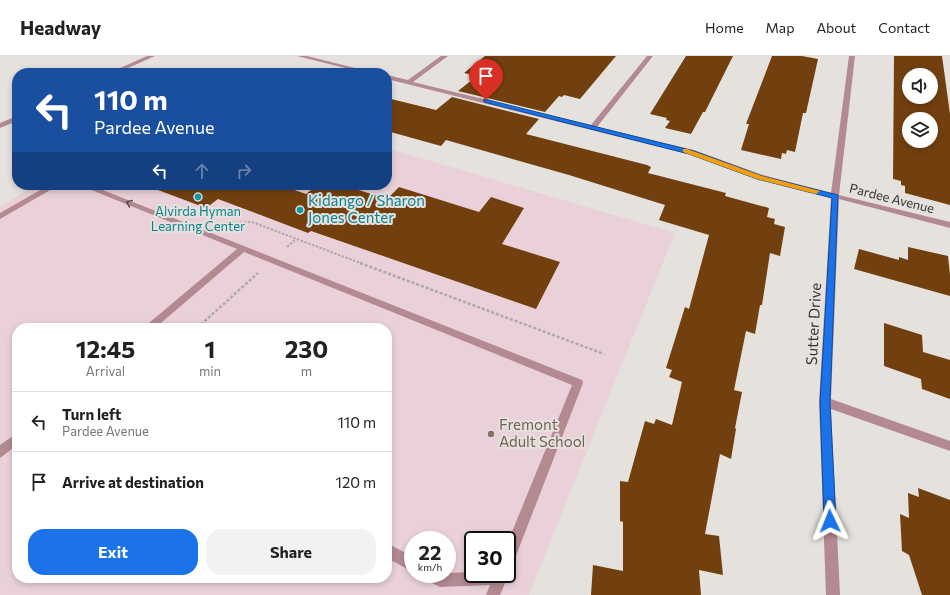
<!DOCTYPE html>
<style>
:root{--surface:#fff;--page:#f2f2f2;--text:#222;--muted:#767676;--line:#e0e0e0;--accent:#1a73e8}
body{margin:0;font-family:Commissioner,sans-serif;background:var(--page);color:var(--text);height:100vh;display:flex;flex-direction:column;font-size:15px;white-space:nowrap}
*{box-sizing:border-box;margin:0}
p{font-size:13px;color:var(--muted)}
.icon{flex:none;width:22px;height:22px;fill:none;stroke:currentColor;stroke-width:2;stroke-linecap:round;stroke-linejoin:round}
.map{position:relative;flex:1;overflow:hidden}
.panel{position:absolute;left:12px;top:267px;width:380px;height:260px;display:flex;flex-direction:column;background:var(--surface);border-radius:16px;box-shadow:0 2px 6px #0003}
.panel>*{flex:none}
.top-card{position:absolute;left:12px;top:12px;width:380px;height:122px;border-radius:16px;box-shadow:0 2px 6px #0003;background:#1a4fa0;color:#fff;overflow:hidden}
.controls{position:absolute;left:902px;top:12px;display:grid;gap:8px}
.controls a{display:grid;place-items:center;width:36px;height:36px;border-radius:50%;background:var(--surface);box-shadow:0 2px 6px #0003;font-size:20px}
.speed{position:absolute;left:404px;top:475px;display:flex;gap:8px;font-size:20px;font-weight:700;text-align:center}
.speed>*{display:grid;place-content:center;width:52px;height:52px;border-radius:50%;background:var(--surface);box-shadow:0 2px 6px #0003;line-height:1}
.speed small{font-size:10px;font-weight:400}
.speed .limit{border:2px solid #111;border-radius:6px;background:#fff;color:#111}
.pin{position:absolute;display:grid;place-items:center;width:34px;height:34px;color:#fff;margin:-41px -17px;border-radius:50% 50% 50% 0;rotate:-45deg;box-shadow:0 0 4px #0007}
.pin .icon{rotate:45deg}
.me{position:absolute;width:44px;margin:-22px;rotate:358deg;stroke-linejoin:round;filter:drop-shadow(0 0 3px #0008)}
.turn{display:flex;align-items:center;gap:14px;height:84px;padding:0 16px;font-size:18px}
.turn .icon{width:52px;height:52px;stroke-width:2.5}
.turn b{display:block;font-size:28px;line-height:34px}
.lanes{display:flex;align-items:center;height:38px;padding:0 16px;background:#0003;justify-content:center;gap:20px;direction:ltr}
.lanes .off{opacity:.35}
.eta{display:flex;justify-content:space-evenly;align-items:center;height:68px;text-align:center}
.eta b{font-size:24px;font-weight:700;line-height:28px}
.action{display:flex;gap:8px;margin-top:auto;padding:8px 16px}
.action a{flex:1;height:46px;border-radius:16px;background:var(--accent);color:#fff;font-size:16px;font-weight:700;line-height:46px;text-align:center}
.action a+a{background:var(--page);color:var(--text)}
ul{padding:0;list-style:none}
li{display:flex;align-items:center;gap:12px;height:60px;padding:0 16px;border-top:1px solid var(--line)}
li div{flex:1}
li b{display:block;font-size:15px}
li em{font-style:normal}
header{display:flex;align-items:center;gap:24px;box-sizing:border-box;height:56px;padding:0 20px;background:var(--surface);border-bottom:1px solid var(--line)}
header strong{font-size:19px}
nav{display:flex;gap:22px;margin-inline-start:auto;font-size:14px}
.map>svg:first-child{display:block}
</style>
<header>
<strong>Headway</strong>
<nav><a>Home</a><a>Map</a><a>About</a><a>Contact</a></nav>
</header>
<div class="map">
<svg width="950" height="539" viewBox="0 0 950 539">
<rect width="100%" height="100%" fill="#e5e2de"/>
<path fill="#ead1d9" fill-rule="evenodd" d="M387,92L675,177L529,539H0V150L37,129H387ZM17,272H387V522H17ZM413,484H447V518H413ZM473,484H507V518H473Z"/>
<g fill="#72400f" fill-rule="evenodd">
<polygon points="485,0 616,0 580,43 564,39 562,41 559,40 545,56 458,35 477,20 464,17"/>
<polygon points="686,0 733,0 705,56 703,56 691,78 665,72 670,65 666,64 667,62 650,58"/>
<polygon points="772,0 802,0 818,3 806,57 803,57 795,96 787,94 786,98 782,97 781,103 741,94 749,68 746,68"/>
<path d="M894,0H942L950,58V149L905,137V130L901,129V125L893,123ZM909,19H931V41H909ZM909,63H931V85H909Z"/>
<polygon points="452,41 539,63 526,78 647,109 651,111 648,117 726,137 725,140 769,152 767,161 775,163 774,168 785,171 780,200 770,197 762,249 760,249 755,278 746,275 734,334 742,336 735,372 736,373 731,403 720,398 705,478 719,480 723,519 699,514 701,539 591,539 593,509 623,515 623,466 620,465 620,425 628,426 645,365 654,368 656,363 672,369 682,326 669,321 672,314 666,312 685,251 689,253 709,179 659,164 665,149 569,119 446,84 441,90 387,75 387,42 436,54"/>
<polygon points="151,129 280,129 306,138 317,129 343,129 387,143 399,131 479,156 491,141 524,152 502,188 560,206 536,253 311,175 308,177 218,143 206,152 150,131"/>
<polygon points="908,191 948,200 950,219 950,240 854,213 859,193 899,204 899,201 908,204"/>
<polygon points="884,267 922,279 923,296 950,304 950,343 922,333 921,323 884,310"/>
<polygon points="918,432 950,444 950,539 922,539 909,499 902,495 900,458 909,462 908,437 919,441"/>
</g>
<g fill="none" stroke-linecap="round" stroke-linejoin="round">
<g stroke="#acaaa7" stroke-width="2" stroke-dasharray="2.5 1.5" stroke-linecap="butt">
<polyline points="228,167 252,166 363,208"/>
<polyline points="287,191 296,183"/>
</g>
<g stroke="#acaaa7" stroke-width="2.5" stroke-dasharray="3 2" stroke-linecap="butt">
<polyline points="360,207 604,298"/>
<polyline points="197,272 258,217"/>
</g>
<g fill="#b48a92" fill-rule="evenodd">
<polygon points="49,129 59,129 0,163 0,157"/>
<polygon points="79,129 90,129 582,324 583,327 512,510 507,512 507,488 572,329 244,196 155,272 143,272 237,193"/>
<polygon points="17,377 17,389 0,402 0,389"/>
<polygon points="387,487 413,501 413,516 387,502"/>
<polygon points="507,513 509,518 500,539 486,539 490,529 440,531 424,523 422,518 473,516 473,518 507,518"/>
</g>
<g fill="#b48a92" fill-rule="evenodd">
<polygon points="147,0 155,0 117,17 109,17"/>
<polygon points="297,0 307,0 375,17 365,17"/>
<polygon points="441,0 448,0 413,26 591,69 647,0 653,0 597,71 694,94 763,119 831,137 849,0 855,0 839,139 950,166 950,172 839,143 831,343 950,385 950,395 831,353 840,539 826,539 819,346 831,141 757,123 688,98 387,23 387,19 408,24"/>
<polygon points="17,60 17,65 0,72 0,67"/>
</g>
</g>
<defs><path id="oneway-chevron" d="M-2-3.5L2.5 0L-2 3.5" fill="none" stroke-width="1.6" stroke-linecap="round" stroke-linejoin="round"/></defs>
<use stroke="#5b4e4f" href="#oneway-chevron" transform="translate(129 147) rotate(-158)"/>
<polygon fill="#1a73e8" stroke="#114b97" points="484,43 694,95 762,120 838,139 830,346 836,465 834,469 830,471 825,469 824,465 820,346 832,142 757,123 689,98 484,46"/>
<polygon fill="#f59e0b" points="683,93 687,93 762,120 820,135 816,138 757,123 683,96"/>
<g fill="#0f9aa8" stroke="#e5e2de" stroke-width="1.5">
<circle cx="198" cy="141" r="4"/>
<circle cx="300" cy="154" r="4"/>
</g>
<circle fill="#8d6e63" stroke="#e5e2de" stroke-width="1.5" cx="491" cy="378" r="4"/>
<g text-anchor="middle" stroke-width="4" stroke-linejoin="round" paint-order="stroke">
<g font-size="13" fill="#353432" stroke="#e5e2de">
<text transform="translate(892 142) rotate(14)" y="5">Pardee Avenue</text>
</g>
<g font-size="13" fill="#0d838f" stroke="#e5e2de">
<text x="198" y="160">Alvirda Hyman<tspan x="198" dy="15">Learning Center</tspan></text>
</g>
<g font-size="15" fill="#0d838f" stroke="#e5e2de" text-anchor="start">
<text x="308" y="150">Kidango / Sharon<tspan x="308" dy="17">Jones Center</tspan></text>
</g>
<g font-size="15" fill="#353432" stroke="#e5e2de">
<text transform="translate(814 268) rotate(-87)" y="5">Sutter Drive</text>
</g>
<g font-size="15" fill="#785e54" stroke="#e5e2de" text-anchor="start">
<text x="499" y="374">Fremont<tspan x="499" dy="17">Adult School</tspan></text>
</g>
</g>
</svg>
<div class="controls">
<a><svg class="icon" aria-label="sound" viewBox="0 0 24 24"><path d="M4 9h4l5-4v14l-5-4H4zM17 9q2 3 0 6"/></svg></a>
<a><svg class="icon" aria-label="layers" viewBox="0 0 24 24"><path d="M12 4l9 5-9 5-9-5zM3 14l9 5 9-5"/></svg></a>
</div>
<div class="speed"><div>22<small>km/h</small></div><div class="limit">30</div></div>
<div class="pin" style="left:486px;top:44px;background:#d93025"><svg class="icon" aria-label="arrive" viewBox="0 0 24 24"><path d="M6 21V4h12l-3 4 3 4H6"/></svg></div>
<svg class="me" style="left:830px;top:465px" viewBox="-20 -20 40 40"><path d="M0-17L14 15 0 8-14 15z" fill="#1a73e8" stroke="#fff" stroke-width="4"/></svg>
<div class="top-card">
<div class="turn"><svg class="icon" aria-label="left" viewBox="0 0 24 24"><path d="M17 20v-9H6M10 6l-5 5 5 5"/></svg><div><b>110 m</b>Pardee Avenue</div></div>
<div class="lanes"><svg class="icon" aria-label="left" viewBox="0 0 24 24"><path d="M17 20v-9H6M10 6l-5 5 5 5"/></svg><svg class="icon off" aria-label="ahead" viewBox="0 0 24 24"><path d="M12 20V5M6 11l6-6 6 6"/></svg><svg class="icon off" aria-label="right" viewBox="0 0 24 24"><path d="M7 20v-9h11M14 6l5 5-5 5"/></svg></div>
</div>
<section class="panel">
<div class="eta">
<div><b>12:45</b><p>Arrival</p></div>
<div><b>1</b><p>min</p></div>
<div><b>230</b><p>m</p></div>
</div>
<ul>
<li><svg class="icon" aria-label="left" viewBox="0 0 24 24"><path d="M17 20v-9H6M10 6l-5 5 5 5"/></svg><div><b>Turn left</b><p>Pardee Avenue</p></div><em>110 m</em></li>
<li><svg class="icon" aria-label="arrive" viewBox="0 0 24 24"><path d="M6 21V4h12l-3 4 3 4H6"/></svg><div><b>Arrive at destination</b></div><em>120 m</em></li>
</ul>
<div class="action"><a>Exit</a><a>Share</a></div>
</section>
</div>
